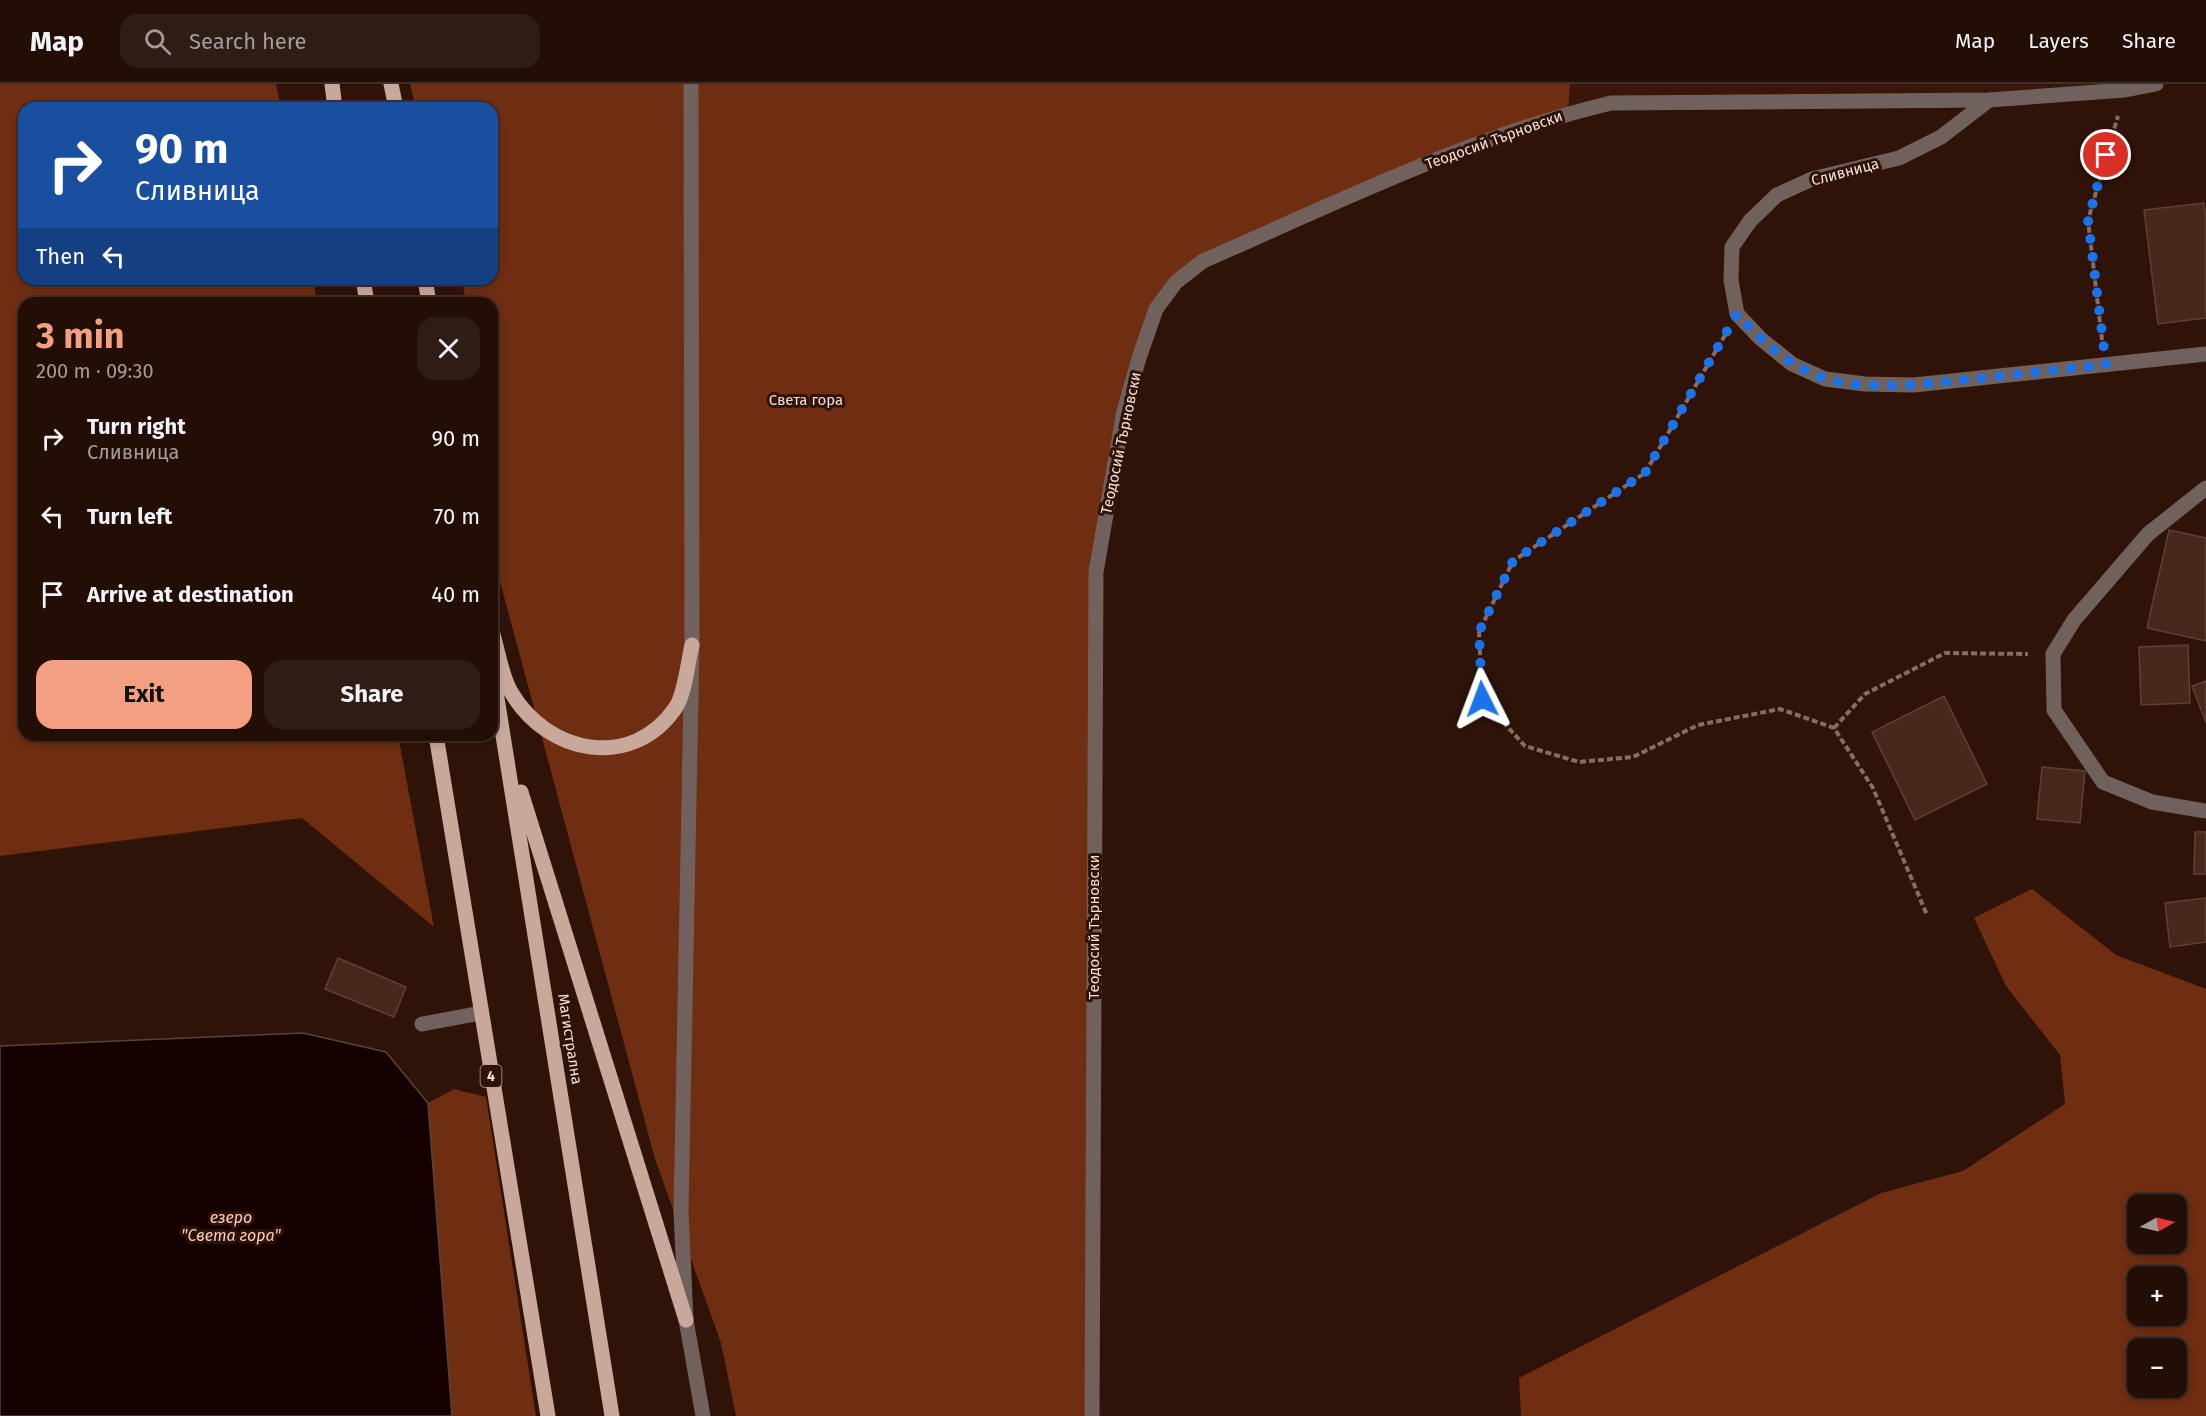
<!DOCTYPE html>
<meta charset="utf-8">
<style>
:root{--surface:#230e06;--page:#2f1c14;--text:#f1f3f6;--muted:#a39c9b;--line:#402e28;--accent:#f3a082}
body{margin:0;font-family:"Fira Sans",sans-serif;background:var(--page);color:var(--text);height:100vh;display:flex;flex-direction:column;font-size:22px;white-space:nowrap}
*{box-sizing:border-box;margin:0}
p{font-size:20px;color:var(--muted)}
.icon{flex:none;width:33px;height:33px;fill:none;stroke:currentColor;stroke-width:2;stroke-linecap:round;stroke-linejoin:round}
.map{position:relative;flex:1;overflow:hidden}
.sheet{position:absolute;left:18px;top:213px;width:480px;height:444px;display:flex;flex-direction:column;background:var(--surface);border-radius:18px;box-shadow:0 3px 9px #0003,0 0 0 2px var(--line)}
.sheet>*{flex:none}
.hud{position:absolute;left:18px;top:18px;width:480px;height:183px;border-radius:18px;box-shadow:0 3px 9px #0003,0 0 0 2px var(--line);background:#1a4fa0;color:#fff;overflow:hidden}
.needle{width:39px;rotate:82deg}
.buttons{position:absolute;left:2127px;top:1110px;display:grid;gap:12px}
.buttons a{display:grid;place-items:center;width:60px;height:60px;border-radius:12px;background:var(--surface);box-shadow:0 3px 9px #0003,0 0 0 2px var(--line);font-size:30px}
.pin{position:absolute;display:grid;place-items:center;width:51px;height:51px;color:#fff;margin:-26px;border:3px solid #fff;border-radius:50%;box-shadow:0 2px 6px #0007}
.me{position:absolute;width:66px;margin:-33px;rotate:357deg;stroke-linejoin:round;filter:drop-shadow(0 0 4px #0008)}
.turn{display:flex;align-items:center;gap:21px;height:126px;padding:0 18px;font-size:27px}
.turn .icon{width:78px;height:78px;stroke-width:2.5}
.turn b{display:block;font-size:42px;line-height:51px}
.then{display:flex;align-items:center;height:57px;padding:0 18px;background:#0003;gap:12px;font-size:22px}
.round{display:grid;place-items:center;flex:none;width:63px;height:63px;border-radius:18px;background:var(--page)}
.head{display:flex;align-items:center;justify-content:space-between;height:102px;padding:0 18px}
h1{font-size:36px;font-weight:700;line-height:45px;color:var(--accent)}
.cta{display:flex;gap:12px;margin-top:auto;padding:12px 18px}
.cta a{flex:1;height:69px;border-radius:18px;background:var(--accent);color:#111;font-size:24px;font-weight:700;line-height:69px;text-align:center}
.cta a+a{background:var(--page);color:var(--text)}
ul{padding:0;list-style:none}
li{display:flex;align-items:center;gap:18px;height:78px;padding:0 18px}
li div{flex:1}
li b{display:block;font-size:22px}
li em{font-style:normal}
header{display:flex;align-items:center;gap:36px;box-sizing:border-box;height:84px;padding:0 30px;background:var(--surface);border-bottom:2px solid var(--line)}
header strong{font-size:28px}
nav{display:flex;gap:33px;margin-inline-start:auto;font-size:21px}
.search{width:420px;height:54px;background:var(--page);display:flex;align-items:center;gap:15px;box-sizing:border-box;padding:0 21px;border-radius:18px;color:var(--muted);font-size:22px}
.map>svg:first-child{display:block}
</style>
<header>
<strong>Map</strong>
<div class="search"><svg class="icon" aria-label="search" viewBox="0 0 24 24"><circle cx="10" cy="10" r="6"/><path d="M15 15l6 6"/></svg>Search here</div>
<nav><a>Map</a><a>Layers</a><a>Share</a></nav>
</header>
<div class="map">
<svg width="2206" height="1332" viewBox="0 0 2206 1332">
<rect width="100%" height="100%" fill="#2f1308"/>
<polygon fill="#391609" points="1570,0 2156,0 2125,6 1611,19 1568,29"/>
<g fill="#6f2d12" fill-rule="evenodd">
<polygon points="0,0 276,0 281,24 24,24 24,195 313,195 317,219 24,219 24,651 398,651 434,843 302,734 0,772"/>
<polygon points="410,0 1570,0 1568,29 1445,71 1176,198 1139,274 1096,488 1092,1332 736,1332 721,1259 655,1075 498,490 492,461 492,219 466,219 462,195 492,195 492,24 416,24"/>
<path d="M2032,805L2116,871L2206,905V1332H1521L1519,1294L1881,1109L1963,1087L2065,1020L2060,971L2006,902L1974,834ZM2176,1120V1160H2138V1120ZM2138,1192H2176V1232H2138ZM2138,1264H2176V1304H2138Z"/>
<polygon points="454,1005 486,1013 536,1332 452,1332 428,1019"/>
</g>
<polygon fill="#150000" stroke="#584340" stroke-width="1.5" points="303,949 386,968 428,1019 452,1332 0,1332 0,962"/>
<g fill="#46281d" stroke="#603f34" stroke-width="1.5">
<polygon points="2204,119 2206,139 2206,234 2158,240 2144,126"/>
<polygon points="2169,446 2206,454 2206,557 2147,544"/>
<polygon points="2188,561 2190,619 2141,621 2139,563"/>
<polygon points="2206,597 2206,639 2192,602"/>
<polygon points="1944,612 1987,700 1915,736 1872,648"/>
<polygon points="2042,683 2085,687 2080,739 2037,735"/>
<polygon points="2195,748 2206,748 2206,790 2194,790"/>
<polygon points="2206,814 2206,858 2170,863 2165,819"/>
<polygon points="338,874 406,903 394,933 325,905"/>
</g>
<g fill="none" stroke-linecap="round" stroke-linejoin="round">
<g stroke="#866d64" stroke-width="4" stroke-dasharray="6 3" stroke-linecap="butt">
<polyline points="1725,251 1645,389 1513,477 1479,548 1482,615 1525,662 1579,678 1633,673 1698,641 1780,625 1834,644 1873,704 1927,831"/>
<polyline points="2102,256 2088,136 2118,32"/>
<polyline points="1834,644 1865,610 1945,569 2028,570"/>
</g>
<g stroke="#71615c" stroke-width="15">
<polyline points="691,0 692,561 681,1128 686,1236 703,1332"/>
<polyline points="1989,16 1941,53 1899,74 1812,95 1777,111 1750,137 1732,163 1731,196 1737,230 1761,255 1792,280 1825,295 1865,300 1914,301 2206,270"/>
<polyline points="2206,404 2148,450 2074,536 2053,570 2054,626 2103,698 2152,718 2206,727"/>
<polyline points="422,940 481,929"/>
<path d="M1092,1332L1096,488L1124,327L1139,274L1156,225L1176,198L1203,177C1336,119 1469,53 1611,19L1989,16L2125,6L2156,0"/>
</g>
<g stroke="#c9a89c" stroke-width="15">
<polyline points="332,0 335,24"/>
<polyline points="391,0 396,24"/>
<polyline points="363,195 367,219"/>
<polyline points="425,195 429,219"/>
<path d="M492,547C498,566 501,591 511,608C548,671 633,687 676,623C685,609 688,577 692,561"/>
<polyline points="492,583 612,1332"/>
<polyline points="436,651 548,1332"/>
<polyline points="521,708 686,1236"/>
</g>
</g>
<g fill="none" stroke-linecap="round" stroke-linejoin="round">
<path stroke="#1a73e8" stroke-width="10" stroke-dasharray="0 18" d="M1482,615L1479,548L1513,477L1645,389L1737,230C1762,257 1788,282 1824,294C1864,308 1931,299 1974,295C2018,290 2062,285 2106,281L2088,136L2106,71"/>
</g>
<g text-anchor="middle" stroke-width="6" stroke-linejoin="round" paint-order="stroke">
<rect fill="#2f1308" stroke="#b8a299" stroke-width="1.5" x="480.5" y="981" width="21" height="22" rx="4.5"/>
<g font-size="14" font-weight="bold" fill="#f3dfd7">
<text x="491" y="997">4</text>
</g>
<g font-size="15" fill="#f3dfd7" stroke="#2f1308">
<text transform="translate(1494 56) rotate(-20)" y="5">Теодосий Търновски</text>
<text transform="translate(1845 88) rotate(-15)" y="5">Сливница</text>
<text transform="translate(1121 359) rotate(-78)" y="5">Теодосий Търновски</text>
<text transform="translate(1094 843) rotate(-90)" y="5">Теодосий Търновски</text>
<text transform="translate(570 955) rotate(81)" y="5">Магистрална</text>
</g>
<g font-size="15" fill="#f3ddd5" stroke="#2f1308">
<text x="806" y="321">Света гора</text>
</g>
<g font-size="16" font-style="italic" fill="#f8cdbe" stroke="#2f1308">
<text x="231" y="1139">езеро<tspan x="231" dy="18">"Света гора"</tspan></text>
</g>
</g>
</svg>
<div class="buttons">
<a><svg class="needle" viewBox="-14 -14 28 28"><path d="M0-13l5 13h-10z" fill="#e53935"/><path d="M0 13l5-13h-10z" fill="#a39c9b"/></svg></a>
<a>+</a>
<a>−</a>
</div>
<div class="pin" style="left:2106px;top:71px;background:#d93025"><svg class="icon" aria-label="arrive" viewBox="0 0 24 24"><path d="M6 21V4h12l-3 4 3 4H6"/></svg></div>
<svg class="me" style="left:1482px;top:615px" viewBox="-20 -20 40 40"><path d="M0-17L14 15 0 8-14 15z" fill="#1a73e8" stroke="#fff" stroke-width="4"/></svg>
<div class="hud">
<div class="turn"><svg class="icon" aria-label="right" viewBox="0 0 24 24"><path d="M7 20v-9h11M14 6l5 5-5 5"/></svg><div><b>90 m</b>Сливница</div></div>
<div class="then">Then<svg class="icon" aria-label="left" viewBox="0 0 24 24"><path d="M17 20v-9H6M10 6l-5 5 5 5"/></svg></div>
</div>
<section class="sheet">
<div class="head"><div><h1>3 min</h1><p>200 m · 09:30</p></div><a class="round"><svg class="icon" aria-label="close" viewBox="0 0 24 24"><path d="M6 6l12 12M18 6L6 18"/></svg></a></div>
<ul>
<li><svg class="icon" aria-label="right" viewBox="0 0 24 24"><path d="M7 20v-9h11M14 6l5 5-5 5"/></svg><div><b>Turn right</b><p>Сливница</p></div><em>90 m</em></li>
<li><svg class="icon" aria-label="left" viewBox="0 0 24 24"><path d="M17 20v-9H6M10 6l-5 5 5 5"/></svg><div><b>Turn left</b></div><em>70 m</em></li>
<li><svg class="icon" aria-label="arrive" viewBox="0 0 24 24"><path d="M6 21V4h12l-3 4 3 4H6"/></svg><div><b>Arrive at destination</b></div><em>40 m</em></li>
</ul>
<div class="cta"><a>Exit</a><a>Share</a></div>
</section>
</div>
